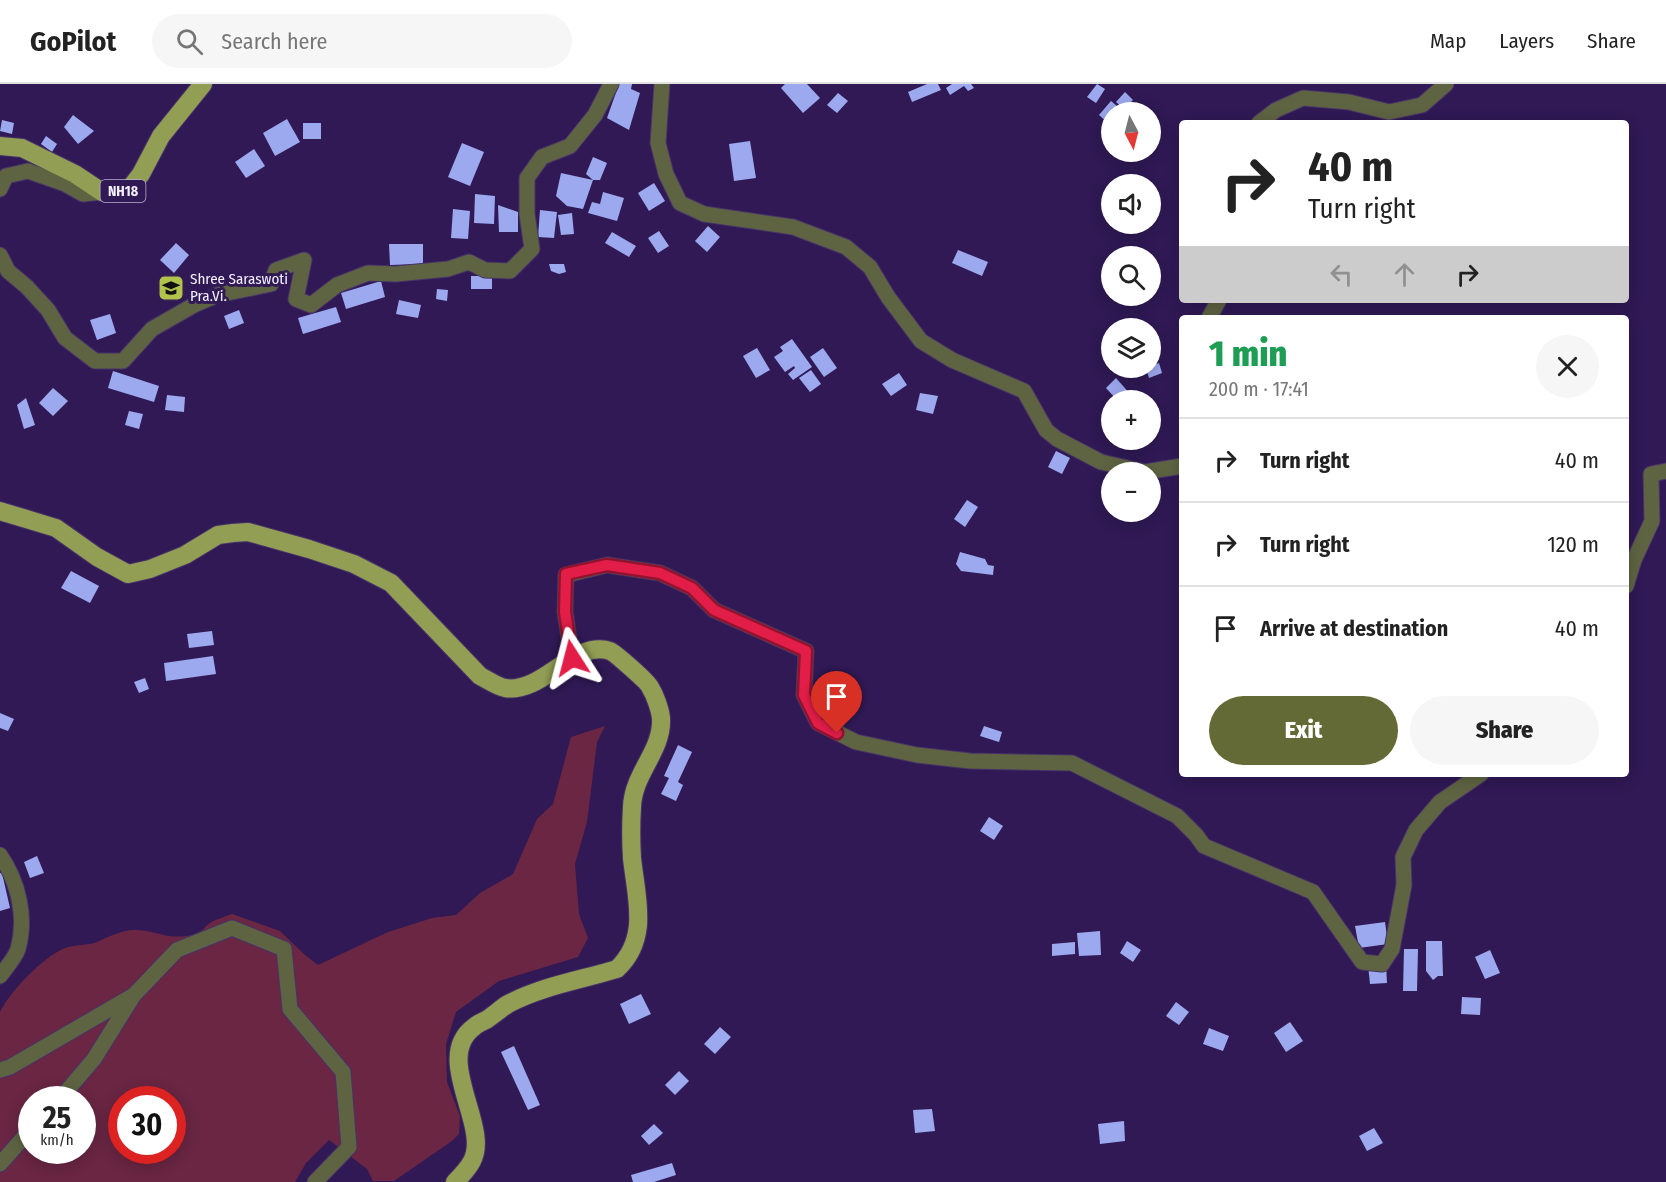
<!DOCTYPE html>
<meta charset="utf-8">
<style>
:root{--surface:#fff;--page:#f6f6f6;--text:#222;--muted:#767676;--line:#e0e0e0;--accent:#636a35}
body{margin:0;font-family:"Fira Sans Condensed",sans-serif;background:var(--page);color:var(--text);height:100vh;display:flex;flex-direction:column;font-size:22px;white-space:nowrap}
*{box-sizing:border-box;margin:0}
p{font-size:20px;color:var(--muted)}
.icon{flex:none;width:33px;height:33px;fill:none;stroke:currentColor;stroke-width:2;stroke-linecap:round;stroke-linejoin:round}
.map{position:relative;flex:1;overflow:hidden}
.sheet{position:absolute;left:1179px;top:231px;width:450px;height:462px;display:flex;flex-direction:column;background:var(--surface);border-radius:6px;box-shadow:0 3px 15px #0003}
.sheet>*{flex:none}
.top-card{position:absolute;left:1179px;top:36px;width:450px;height:183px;border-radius:6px;box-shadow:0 3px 15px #0003;background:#fff;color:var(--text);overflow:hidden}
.needle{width:39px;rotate:173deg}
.buttons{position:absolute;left:1101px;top:18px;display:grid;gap:12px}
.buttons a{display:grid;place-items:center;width:60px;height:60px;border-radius:50%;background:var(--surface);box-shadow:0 3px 15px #0003;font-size:30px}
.speed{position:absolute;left:18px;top:1002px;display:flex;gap:12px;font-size:30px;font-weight:700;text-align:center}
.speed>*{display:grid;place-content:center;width:78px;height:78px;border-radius:50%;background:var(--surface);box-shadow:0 3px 15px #0003;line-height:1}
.speed small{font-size:15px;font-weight:400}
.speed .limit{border:9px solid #d22;background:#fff;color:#111}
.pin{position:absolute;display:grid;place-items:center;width:51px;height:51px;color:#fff;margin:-62px -26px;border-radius:50% 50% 50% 0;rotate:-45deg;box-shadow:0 0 6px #0007}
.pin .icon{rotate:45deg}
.me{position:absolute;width:66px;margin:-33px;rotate:351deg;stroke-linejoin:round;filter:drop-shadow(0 0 4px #0008)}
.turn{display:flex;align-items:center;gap:21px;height:126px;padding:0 30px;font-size:27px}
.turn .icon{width:78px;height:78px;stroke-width:2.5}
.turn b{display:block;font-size:42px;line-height:51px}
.lanes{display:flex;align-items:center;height:57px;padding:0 30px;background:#0003;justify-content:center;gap:30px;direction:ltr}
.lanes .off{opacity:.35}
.round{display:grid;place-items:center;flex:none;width:63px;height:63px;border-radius:32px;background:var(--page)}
.overview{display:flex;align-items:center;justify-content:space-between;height:102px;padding:0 30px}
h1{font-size:36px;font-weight:800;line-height:45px;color:#1e9e55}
.cta{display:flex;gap:12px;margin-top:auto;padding:12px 30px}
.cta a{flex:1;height:69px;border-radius:36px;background:var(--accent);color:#fff;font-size:24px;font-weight:800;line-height:69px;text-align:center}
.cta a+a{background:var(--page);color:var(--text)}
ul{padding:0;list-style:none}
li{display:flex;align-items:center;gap:18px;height:84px;padding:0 30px;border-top:2px solid var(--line)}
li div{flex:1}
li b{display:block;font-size:22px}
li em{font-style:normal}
header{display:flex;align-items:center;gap:36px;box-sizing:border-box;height:84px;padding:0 30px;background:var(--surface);border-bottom:2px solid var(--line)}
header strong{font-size:28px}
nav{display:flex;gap:33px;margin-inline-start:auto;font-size:21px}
.search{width:420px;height:54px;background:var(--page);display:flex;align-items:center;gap:15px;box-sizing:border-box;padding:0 21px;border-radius:33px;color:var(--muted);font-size:22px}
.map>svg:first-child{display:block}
</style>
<header>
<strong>GoPilot</strong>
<div class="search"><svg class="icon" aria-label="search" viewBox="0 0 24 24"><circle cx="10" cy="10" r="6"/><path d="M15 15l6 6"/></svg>Search here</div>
<nav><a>Map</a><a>Layers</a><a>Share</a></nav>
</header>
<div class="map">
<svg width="1666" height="1098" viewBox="0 0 1666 1098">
<rect width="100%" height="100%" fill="#301955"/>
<path fill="#6a2643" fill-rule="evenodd" d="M605,642L597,658L587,738L575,780L579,830L588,854L578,873L499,897L456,928L446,960L447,998L460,1032L459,1050L452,1057L394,1097H373L367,1085L329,1056L306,1079L295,1098H0V928C11,906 43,873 65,864C76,860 87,862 97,858C108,853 120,847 132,846C155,845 169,858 196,850C202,848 205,842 210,839C216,835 225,833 232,830L280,847L305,871L318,881L388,848L432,834L456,831L480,809L513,790L537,735L553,720L571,653ZM32,1016H82V1066H32ZM122,1016H172V1066H122Z"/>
<g fill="#9da9ef">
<polygon points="619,0 632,0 631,5 640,9 629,46 607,34"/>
<polygon points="785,0 807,0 820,14 803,29 781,4"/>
<polygon points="927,0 938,0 941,6 912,18 908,8"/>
<polygon points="952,0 971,0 974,4 968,7 964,2 950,11 946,4"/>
<polygon points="1097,0 1105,5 1096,19 1087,13"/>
<polygon points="1125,8 1133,16 1124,25 1116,18"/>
<polygon points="838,9 848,17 837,29 827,21"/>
<polygon points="1111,17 1123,27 1112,28 1110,41 1099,31"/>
<polygon points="73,31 94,47 78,60 64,43"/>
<polygon points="287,35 300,58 275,72 263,49"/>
<polygon points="2,36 14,39 12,50 0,47"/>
<rect x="303" y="39" width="18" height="16"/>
<polygon points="46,52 57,60 52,68 41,60"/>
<polygon points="750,57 756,94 734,97 729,60"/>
<polygon points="462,59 484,68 470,102 448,93"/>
<polygon points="254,65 265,82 246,94 235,78"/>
<polygon points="593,73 607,79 600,96 593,96 586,90"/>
<polygon points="561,89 593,96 583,125 567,122 556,112"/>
<polygon points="654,99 665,117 649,127 638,109"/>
<polygon points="603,108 624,114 617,137 588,129 592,118 600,120"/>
<polygon points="475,110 495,112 494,140 474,139"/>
<polygon points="498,121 518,128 518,148 499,148"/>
<polygon points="453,125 470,127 468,155 451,154"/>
<polygon points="540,126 557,128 554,154 538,153"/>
<polygon points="572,129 574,150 561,151 558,131"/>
<polygon points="708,142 720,153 707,168 695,157"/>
<polygon points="659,147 669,162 658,169 648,154"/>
<polygon points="612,148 636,162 629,173 605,159"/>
<polygon points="176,159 189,171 174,189 160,176"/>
<polygon points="389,160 423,160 423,180 390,181"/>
<polygon points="958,166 988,178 982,192 952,179"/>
<polygon points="549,180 564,180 566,188 559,190 551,187"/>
<rect x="471" y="192" width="21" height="13"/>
<polygon points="381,197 385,213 346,225 341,209"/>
<polygon points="437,205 448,206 447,217 436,215"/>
<polygon points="399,216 421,221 418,234 396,230"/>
<polygon points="336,223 341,238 303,250 298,234"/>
<polygon points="239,226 244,239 229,245 224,232"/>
<polygon points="110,230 116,249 97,256 90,236"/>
<polygon points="792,255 812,283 793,296 788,290 795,284 794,282 785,288 774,273 783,267 780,263"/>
<polygon points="757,264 770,286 756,294 743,272"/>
<polygon points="823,264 837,284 824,293 810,273"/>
<polygon points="1159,279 1162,289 1149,294 1146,284"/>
<polygon points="811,286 821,300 810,308 799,294"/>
<polygon points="113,287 159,302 154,318 108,304"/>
<polygon points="899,289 907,301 891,312 882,300"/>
<polygon points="1116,294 1131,311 1125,316 1117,316 1106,304"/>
<polygon points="53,304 68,317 53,332 39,319"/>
<polygon points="920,309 938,312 933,330 916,326"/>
<polygon points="167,311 185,313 184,328 165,326"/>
<polygon points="26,314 35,341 24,345 17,321"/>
<polygon points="129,327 143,330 139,345 125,341"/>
<polygon points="1056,367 1070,374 1062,390 1048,383"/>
<polygon points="967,416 978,423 965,443 954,435"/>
<polygon points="960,468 985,475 988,481 994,482 993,491 961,487 956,480"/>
<polygon points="71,487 99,502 90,519 61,504"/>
<polygon points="212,547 214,561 189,564 187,550"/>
<polygon points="213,572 216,590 166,597 164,579"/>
<polygon points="145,594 149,605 139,609 134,598"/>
<polygon points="0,629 14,635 8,647 0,644"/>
<polygon points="984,642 1002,648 999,658 980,652"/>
<polygon points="678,661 692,668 678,698 683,701 676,717 661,710 669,694 664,692"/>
<polygon points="989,733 1003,742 994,756 980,747"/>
<polygon points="37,772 44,789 30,794 24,778"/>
<polygon points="0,789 2,789 10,824 0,827"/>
<polygon points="1385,838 1388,860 1359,864 1355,842"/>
<polygon points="1100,847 1101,871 1079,872 1077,849"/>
<polygon points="1127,857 1141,866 1133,878 1120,869"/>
<polygon points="1426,857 1442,857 1443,892 1438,892 1433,896 1426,887"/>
<polygon points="1075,858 1075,870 1052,872 1052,860"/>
<polygon points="1404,865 1418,865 1417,907 1403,907"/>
<polygon points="1490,866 1500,889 1485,895 1475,873"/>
<polygon points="1386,880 1387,899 1370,900 1368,881"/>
<polygon points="641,910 651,930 629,940 620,920"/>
<polygon points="1462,913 1481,914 1480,931 1461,930"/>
<polygon points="1176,918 1189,928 1179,941 1166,932"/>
<polygon points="1290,938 1303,957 1286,968 1274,949"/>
<polygon points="720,943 731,953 715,970 704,960"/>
<polygon points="1209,944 1229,952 1223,967 1203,960"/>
<polygon points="514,962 540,1021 528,1026 501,968"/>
<polygon points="679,987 689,997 675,1011 665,1001"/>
<polygon points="932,1025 935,1047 915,1049 913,1026"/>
<polygon points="1124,1037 1125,1057 1100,1060 1098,1040"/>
<polygon points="654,1040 663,1049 649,1061 641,1052"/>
<polygon points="1374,1044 1383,1059 1367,1067 1359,1052"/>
<polygon points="672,1079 676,1091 654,1098 633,1098 631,1091"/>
</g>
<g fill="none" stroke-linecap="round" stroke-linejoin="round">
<g stroke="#473369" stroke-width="17">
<g id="street">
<polyline points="662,0 658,59 666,90 680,119 704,130 793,143 846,163 870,183 888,213 921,257 952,276 1024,307 1046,346 1057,355 1101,378 1145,388 1182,382"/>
<polyline points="1259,39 1276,26 1303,14 1349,18 1389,28 1422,21 1446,0"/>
<polyline points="0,105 6,92 28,87 65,100 83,110 102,108"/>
<polyline points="0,171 8,187 27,203 48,226 65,254 95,277 123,277 152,245 194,221 217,211 271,200 276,186 304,176 296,215 311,221 337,201 368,189 396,190 448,185 469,178 485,186 510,187 532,165 527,130 527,94 542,73 570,62 595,31 611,0"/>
<polyline points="1209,234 1219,216"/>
<polyline points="1626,502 1634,476 1652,437 1651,390 1666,387"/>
<polyline points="572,574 565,528 566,491 607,481 660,489 692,504 714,526 806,567 804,611 818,639 856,658 917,671 970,677 1072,679 1177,732 1196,751 1204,762 1313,808 1362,878 1382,880 1392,865 1404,801 1403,773 1416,746 1440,718 1481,690"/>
<path d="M0,771C18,797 27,833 18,865C15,874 6,884 0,892"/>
<polyline points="0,986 10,983 134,911 177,866 232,844 284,865 290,925 343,988 349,1063 315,1098"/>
<polyline points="59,1016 94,975 132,914"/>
<polyline points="0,1080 32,1044"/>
</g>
</g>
<g stroke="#473369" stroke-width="20">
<g id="primary">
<polyline points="0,62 22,64 75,90 102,108 121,108 131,103 141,90 161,52 203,0"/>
<path d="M0,427L56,444L97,473L128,490L150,485L185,471L218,451L233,449L248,448L309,465L354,480L391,499L480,592C488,596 496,602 505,604C543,610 574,555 610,567C615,569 648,598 650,603C655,611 660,625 661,634C663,667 633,689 632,723C631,739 631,758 632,774C636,813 650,854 617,885C581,896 542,902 508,920C500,925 494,931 486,936C482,938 477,940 474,943C432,974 491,1042 472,1077C468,1085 461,1092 455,1098"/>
</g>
</g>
<use href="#street" stroke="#5e6442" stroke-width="15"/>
<use href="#primary" stroke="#929e54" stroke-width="18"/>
</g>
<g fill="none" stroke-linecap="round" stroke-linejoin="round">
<g stroke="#92132f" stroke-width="15">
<polyline id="route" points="572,574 565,528 566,490 607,481 660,489 692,504 714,526 806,567 804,611 818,639 837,649"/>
</g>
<use href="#route" stroke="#e11d48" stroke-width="10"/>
</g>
<defs>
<g id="school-square" transform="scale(1.35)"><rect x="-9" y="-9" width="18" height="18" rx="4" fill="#b2c34c" stroke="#301955"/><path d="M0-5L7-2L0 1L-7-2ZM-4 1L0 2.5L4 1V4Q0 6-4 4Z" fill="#111"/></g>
</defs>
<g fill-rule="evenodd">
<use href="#school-square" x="171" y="204"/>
</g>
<g text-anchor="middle" stroke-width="6" stroke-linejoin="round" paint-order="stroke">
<rect fill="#301955" stroke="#b8b0cc" stroke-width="1.5" x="100.5" y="96" width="45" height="22" rx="4.5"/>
<g font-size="14" font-weight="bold" fill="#f3f0ff">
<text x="123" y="112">NH18</text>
</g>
<g font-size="15" fill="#f3f0ff" stroke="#301955" text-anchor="start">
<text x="190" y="200">Shree Saraswoti<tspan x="190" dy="17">Pra.Vi.</tspan></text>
</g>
</g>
</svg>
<div class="buttons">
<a><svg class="needle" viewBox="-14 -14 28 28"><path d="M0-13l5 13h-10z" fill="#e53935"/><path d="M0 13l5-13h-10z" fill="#767676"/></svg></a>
<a><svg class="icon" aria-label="sound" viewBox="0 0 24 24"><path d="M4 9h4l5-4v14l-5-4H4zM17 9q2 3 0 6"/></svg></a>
<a><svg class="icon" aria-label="search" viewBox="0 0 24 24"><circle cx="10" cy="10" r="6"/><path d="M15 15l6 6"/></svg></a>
<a><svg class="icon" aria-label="layers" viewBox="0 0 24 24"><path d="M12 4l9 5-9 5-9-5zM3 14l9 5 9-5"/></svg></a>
<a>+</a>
<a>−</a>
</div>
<div class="speed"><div>25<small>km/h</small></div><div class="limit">30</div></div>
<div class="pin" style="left:837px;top:649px;background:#d93025"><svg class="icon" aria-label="arrive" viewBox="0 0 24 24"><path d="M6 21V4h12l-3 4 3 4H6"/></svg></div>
<svg class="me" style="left:572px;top:574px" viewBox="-20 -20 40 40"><path d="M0-17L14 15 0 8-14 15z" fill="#e11d48" stroke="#fff" stroke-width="4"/></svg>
<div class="top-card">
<div class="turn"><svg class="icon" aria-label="right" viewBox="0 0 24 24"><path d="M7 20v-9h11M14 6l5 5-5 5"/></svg><div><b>40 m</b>Turn right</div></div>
<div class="lanes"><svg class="icon off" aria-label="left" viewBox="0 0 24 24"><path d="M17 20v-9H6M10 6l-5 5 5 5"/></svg><svg class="icon off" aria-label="ahead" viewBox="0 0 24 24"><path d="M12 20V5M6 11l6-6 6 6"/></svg><svg class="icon" aria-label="right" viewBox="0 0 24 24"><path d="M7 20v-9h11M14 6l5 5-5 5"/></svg></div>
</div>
<section class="sheet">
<div class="overview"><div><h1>1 min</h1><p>200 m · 17:41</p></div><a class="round"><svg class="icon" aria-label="close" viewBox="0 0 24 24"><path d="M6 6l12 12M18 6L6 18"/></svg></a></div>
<ul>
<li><svg class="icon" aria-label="right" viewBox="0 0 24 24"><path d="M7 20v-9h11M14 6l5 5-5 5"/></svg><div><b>Turn right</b></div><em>40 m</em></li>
<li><svg class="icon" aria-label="right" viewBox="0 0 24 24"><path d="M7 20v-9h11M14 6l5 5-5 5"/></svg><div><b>Turn right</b></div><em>120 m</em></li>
<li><svg class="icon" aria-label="arrive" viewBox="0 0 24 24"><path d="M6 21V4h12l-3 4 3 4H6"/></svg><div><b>Arrive at destination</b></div><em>40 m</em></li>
</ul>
<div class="cta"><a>Exit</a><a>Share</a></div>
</section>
</div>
